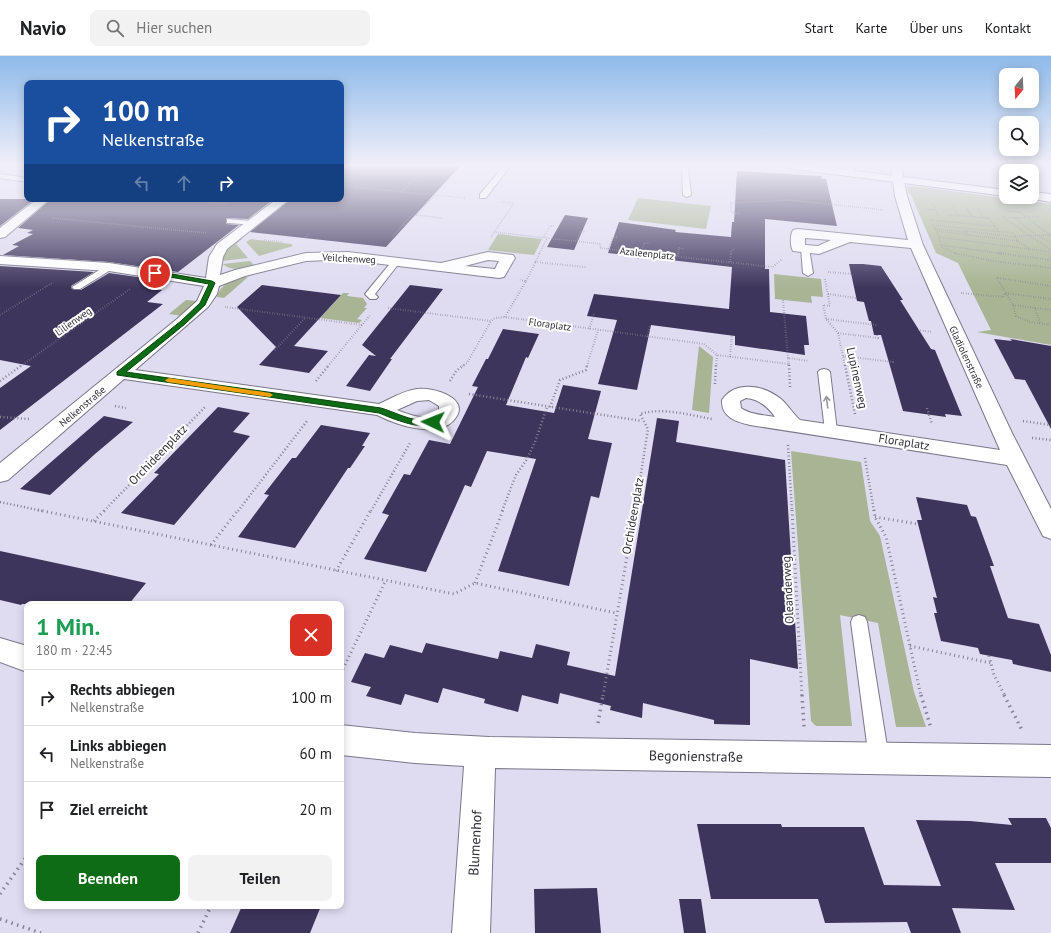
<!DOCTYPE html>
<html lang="de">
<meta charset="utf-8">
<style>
:root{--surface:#fff;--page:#f2f2f2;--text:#202124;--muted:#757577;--line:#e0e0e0;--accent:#0e6b16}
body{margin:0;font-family:"PT Sans",sans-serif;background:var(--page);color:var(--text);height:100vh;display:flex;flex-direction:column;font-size:15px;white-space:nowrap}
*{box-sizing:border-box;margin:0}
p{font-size:13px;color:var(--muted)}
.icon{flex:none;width:22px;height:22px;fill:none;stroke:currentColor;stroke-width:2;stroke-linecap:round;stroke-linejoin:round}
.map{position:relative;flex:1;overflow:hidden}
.panel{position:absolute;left:24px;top:545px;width:320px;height:308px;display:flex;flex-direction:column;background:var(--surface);border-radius:8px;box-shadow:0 2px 10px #0003}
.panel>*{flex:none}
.top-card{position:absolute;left:24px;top:24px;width:320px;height:122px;border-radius:8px;box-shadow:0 2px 10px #0003;background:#1a4fa0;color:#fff;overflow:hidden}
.needle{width:26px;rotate:198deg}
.tools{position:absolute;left:999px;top:12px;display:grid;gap:8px}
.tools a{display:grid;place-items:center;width:40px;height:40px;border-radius:8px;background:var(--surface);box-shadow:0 2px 10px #0003;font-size:20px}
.pin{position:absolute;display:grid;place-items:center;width:34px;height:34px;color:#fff;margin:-17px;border:2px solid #fff;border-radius:50%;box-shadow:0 1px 4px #0007}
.me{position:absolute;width:44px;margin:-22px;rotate:272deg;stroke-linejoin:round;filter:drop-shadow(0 0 3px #0008)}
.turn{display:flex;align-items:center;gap:14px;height:84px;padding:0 12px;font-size:18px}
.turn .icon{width:52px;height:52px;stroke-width:2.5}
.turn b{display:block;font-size:28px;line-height:34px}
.lanes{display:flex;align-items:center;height:38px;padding:0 12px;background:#0003;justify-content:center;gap:20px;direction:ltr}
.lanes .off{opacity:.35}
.round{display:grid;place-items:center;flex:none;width:42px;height:42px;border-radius:8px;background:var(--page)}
.overview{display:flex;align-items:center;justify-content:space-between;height:68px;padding:0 12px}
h1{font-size:24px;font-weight:800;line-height:30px;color:#1e9e55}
.action{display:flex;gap:8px;margin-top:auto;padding:8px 12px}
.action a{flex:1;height:46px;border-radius:8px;background:var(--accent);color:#fff;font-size:16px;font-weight:800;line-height:46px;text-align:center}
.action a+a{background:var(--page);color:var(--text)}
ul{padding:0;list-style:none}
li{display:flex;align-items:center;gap:12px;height:56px;padding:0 12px;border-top:1px solid var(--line)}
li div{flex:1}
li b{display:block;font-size:15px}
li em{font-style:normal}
header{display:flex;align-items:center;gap:24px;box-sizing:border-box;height:56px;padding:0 20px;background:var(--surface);border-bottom:1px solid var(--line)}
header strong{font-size:19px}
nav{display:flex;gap:22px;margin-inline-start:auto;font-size:14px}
.search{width:280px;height:36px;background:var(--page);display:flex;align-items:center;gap:10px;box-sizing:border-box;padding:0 14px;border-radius:8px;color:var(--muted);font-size:15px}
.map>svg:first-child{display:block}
</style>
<header>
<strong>Navio</strong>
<div class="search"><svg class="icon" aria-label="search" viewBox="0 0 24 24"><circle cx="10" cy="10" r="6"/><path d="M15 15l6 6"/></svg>Hier suchen</div>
<nav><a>Start</a><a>Karte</a><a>Über uns</a><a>Kontakt</a></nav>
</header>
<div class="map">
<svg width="1051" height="877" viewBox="0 0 1051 877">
<rect width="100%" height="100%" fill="#dfdbf1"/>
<g fill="#a8b493">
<polygon points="912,130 1051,148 1051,289 977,276 991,274 958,207 936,197 911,139 908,136 907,131"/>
<polygon points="638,142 711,150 706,173 628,164"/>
<polygon points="498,178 542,183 534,199 488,194"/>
<polygon points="238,183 242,183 236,188 248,202 222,205 225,194"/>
<polygon points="251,183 291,188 293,190 259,200 246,186"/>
<path d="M250,205L255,210C245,212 231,216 223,208Z"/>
<polygon points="774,218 821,223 823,241 811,240 812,247 775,243"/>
<path d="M242,221H248L224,242L217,241C221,228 230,226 242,221Z"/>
<polygon points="343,237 349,237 347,240 363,242 367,248 364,252 367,252 357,263 362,264 359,267 320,262"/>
<polygon points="186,244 198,245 183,260 169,258"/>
<polygon points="699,290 713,301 709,357 692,354"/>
<polygon points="791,395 861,406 870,465 880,480 914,636 926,671 896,671 878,567 840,559 852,670 816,670 811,665"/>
</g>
<g fill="#3e355c">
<polygon points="349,110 460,110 386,191 250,176 291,143 341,143 341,115"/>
<polygon points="737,115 821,120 822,123 826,123 837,170 765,163 765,213 769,213 770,256 806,260 809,289 804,289 805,299 735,289 735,280 651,269 637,334 598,328 617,264 587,260 594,238 729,253 732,211 608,197 619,166 676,174 675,176 731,181 732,166 734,166"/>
<polygon points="0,143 35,143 0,170"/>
<polygon points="51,143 274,143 248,163 226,162 226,168 239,169 178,216 109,206 3,199 19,190 12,189 33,178 27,177 33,174 18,172"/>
<polygon points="565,159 588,162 574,194 547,191"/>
<polygon points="849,208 863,208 881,210 903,244 900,244 931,293 935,294 962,360 945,358 946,361 903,355 881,279 874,279 871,265 869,265 864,246 857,245"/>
<polygon points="0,210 94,216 71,230 71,232 74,234 81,234 109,217 166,225 155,233 162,234 147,246 163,248 0,374 0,332 31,310 0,304"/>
<polygon points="262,229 341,239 294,290 328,295 309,317 259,309 276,291 237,251"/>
<polygon points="410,229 443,233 390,303 392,303 370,335 346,330 369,299 376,300 362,289"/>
<polygon points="503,273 539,278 528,302 526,301 524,306 506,349 554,357 563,329 601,335 588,383 612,387 599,442 591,440 569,530 498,515 536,403 487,395 471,431 465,429 426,516 364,503 389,459 382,457 404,418 410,419 429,384 450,388 478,331 472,330 486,303 488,303"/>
<polygon points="994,283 1012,285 1010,283 1051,290 1051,373 1025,324 1015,323"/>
<polygon points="218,351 250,357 233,376 250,380 174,469 121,457 159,418 154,417"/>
<polygon points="104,360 133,366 95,398 50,439 20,433"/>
<polygon points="657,362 679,365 676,386 785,404 798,613 750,603 750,669 714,668 714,664 643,647 642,662 610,654 611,650 560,637 558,648 522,639 518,656 484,647 485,643 443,632 438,647 405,638 401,649 366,640 371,631 351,626 365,597 384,602 390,589 422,597 426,587 498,603 500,595 532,602 536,588 570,596 567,609 615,620"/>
<polygon points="321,369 370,377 362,390 365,390 350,412 348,412 295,492 238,481 269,439 264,438 292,402 296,402"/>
<polygon points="916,441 967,449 971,460 976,461 994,510 990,510 1008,562 1039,568 1051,599 1051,616 1013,608 1012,604 980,598 978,592 941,585 934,557 937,557 933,541 937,542 917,464 922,464"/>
<polygon points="0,495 93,515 146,527 129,548 22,548 21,549 0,544"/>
<polygon points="1008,762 1046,762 1051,772 1051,807 995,807 1015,854 952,852 961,877 911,877 907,866 825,867 818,843 711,843 697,768 781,768 782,771 864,771 884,829 941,830 916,764 970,765 1012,769"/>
<polygon points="597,832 601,877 535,877 534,833"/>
<polygon points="679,843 701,843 706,877 684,877"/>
<polygon points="242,850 321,850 310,877 230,877"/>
</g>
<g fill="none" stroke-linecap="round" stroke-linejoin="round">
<g stroke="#7a778a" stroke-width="2">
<g id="lane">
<polygon points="341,110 347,110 341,114"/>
<polygon points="504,110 510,110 486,142 480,142 480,138"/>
<polygon points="682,110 688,110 691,139 687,141 683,139"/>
<polygon points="845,110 852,110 854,112 853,118 849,118 848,114"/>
<polygon points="0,118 27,122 27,126 0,122"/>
<polygon points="227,163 252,165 256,167 252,169 230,167 227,167"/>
<polygon points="805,189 809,192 813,217 808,220 803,217 801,192"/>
<polygon points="396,203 400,206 375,238 378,241 376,243 370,243 365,238 393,204"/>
<polygon points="109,208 114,211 112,213 80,233 74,233 72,231"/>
<polygon points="824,313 828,314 830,316 837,375 835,378 827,378 825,375 818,316 820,314"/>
<polygon points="859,559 865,561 867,566 889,703 886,710 879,713 872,710 869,703 851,566 853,561"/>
</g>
</g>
<g stroke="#7a778a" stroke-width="2">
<g id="street">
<path d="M891,110H901L907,140L923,189L1012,377L1051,453V483L1043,480L1007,409L750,369C736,366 721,361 722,344C735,324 764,329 781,343C788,349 793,358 800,364L1000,394L911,192L850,186L819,198L793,195C790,190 790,179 793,174L798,173L908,184L895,140ZM805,182L831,184L818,190L805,189ZM746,342C759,343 768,351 775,361C764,359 751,359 741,352L740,345Z"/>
<polygon points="37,143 50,143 5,181 0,182 0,172"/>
<path d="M277,143H290L227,193L223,201L220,219L235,214L306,197L348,196L441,207L488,196L513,199L515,202L504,221L499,222L348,204H328L306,205L245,220L219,230L217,238L208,251L135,314L379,348C392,342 403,335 417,333C434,331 474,343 453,365C435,383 395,368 377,359L124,323L8,424L0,426V407L177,263L197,245L204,230L109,215L0,208V200L109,207L206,222L209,201L217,188ZM488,204L499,205L495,213L465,210ZM429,344L439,350V356C428,366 410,359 397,354L417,345Z"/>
<polygon points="0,582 27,590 27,616 0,606"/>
<polygon points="341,669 415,677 489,681 1051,689 1051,721 495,712 490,877 452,877 464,710 415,707 341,699"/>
</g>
</g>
<g stroke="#7a778a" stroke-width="2">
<g id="secondary">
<polygon points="788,110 816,110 1006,134 1006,140 793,113"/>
<polygon points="1032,136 1051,138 1051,146 1028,142 1027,141 1032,141"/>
</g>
</g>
<g stroke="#858292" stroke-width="1.5" stroke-dasharray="0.5 1.5" stroke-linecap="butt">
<polyline points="1028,110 1051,112"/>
<polyline points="341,130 466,142"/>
<polyline points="401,136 421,117"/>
<polyline points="176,143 227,148"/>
<polyline points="312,143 316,143"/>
<polyline points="933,148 939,161"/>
<polyline points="953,150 958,159"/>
<polyline points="966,151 972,161"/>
<polyline points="978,152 983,161"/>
<polyline points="926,153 936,154"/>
<polyline points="1006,155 1020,156"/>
<polyline points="1020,156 1051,180"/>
<polyline points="740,158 731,156 731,147 789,144 884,154"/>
<polyline points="416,159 442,162"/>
<polyline points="949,159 988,162 999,176"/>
<polyline points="1024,160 1039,161"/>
<polyline points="1002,161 1051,194"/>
<polyline points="1002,161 1025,162"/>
<polyline points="1014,161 1036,179 1051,187"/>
<polyline points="52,162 206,177"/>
<polyline points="930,164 995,170"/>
<polyline points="932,169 1013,177 1018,185 937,175"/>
<polyline points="934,171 937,175 940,186"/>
<polyline points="935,173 966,176"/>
<polyline points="494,176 601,188 600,192 653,198"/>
<polyline points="968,179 966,175 1015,181"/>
<polyline points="393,180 412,159 416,159 434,140"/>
<polyline points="1015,180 1048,179"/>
<polyline points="491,181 514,147 501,146"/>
<polyline points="544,181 550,170 554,170"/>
<polyline points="939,181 1051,196"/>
<polyline points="304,182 310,177"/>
<polyline points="264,184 283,186"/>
<polyline points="576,185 581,175 585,176"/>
<polyline points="1018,185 1030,193"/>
<polyline points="940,189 1005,198"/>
<polyline points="942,191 957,198"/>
<polyline points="608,193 613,181 617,181"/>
<polyline points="642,196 644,187 649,187"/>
<polyline points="539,198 547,182"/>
<polyline points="639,198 640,196"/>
<polyline points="678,198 679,192 684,193"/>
<polyline points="731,198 731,195 734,193"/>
</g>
<g stroke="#858292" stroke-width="2" stroke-dasharray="0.5 2" stroke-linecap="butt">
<polyline points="644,197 773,211 782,203"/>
<polyline points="954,197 993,205 1051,212"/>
<polyline points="998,197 1051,204"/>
<polyline points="677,200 678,197"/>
<polyline points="638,203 640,197"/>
<polyline points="535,206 586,211"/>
<polyline points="730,206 731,197"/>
<polyline points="828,216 853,218"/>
<polyline points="997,222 1013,249 1016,260 1030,266 1051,269"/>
<polyline points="998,222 1051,230"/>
<polyline points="825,223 830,250 823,249 826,263 838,277 878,282 877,279"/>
<polyline points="526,225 540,197"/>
<polyline points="961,237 1003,241 1005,237 1051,243"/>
<polyline points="828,238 856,242"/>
<polyline points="783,244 788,302"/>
<polyline points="1013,249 1051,254"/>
<polyline points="225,251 362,269"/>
<polyline points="388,252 491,265 495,262 505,261 704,288 717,299 789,308 789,310"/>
<polyline points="1035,252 1040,267"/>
<polyline points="0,259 52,227"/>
<polyline points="505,261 526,225 520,224"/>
<polyline points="826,263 877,269"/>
<polyline points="589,273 594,258"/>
<polyline points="918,274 932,276"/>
<polyline points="838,277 845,310"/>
<polyline points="647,281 650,269"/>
<polyline points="275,294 305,262"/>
<polyline points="843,300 893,306 892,304"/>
<polyline points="730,301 732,279"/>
<polyline points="789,308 788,302 809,305"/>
<polyline points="21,310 130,233"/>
<polyline points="328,310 371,258"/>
<polyline points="462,310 467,307 491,265"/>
<polyline points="587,310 598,274"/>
<polyline points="716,310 717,299"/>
</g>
<g stroke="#858292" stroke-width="2.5" stroke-dasharray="1 2.5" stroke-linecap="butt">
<polyline points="789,309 790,331"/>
<polyline points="845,309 855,358"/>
<polyline points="0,325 22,309"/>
<polyline points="316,325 329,309"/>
<polyline points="450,325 456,315 464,309"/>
<polyline points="715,328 716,309"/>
<polyline points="469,338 642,365"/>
<polyline points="115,350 126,352"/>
<polyline points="550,351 560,324 586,314 587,309"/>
<polyline points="927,352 932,368"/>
<polyline points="0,361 29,363"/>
<polyline points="1023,365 1051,369"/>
<polyline points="1032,382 1051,384"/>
<polyline points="788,389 792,455"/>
<polyline points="865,402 874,455"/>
<polyline points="0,446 43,455"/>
<polyline points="104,455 206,350"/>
<polyline points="238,455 307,365"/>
<polyline points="371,455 410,387"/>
<polyline points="502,455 516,419 527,403 535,386 547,351"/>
<path d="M635,455L648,373L640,358C663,351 689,359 712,363"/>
</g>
<g stroke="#858292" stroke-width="3" stroke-dasharray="1 3.5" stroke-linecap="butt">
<polyline points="38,454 454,538 475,527 616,557"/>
<polyline points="792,454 802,640"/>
<polyline points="874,454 875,461 886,481 921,640"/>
<polyline points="875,461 918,468"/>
<polyline points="94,465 105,454"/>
<polyline points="211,489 238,454"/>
<polyline points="336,515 371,454"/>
<polyline points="475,527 503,454"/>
<polyline points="910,590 991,607"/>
<polyline points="989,600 994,619 1005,640"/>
<polyline points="341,617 386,524"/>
<polyline points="603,640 635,454"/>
</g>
<g stroke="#858292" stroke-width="3.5" stroke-dasharray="1.5 4.5" stroke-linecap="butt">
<polyline points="802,639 804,671"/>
<polyline points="921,639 931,672"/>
<polyline points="1004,639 1022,674"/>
<polyline points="598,667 603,639"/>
<polyline points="0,838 27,800"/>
<polyline points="0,863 41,877"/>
<polyline points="198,877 211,850"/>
</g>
<use href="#lane" fill="#fff" fill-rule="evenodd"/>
<use href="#street" fill="#fff" fill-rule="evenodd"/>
<use href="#secondary" fill="#fff" fill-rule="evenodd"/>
</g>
<defs><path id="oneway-shaft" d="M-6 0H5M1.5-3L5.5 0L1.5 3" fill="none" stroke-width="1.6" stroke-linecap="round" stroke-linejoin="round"/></defs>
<use stroke="#98979c" href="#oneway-shaft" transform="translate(827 346) rotate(-97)"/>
<linearGradient id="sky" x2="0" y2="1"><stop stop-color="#8ebaea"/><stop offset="0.47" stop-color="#f1eff9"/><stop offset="1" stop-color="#f1eff9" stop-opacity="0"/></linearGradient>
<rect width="1051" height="232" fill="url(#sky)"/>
<path fill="#0e6b16" stroke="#09460e" d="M155,215L212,225L215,227L205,249L185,268L126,316L381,352C394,356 405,362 418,364C425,365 432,362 437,366C426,377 391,362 379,357L117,319V316L181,265L200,247L209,228L153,218V216Z"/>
<polygon fill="#f59e0b" points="169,322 270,337 273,339 270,341 167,326 165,324"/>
<g text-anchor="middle" stroke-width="4" stroke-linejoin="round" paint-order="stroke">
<g font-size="10" fill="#312f38" stroke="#fff">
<text transform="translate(647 197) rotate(6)" y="4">Azaleenplatz</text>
<text transform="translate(349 202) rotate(3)" y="4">Veilchenweg</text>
<text transform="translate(73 265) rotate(-35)" y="4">Lilienweg</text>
<text transform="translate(550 268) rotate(8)" y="4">Floraplatz</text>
<text transform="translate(967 301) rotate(65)" y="4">Gladiolenstraße</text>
<text transform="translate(82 350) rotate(-40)" y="4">Nelkenstraße</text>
</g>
<g font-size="12" fill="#312f38" stroke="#fff">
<text transform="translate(857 322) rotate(78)" y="4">Lupinenweg</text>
<text transform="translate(904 386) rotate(9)" y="4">Floraplatz</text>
<text transform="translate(158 399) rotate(-46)" y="4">Orchideenplatz</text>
<text transform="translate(633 460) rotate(-80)" y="4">Orchideenplatz</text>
<text transform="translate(788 534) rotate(-93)" y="4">Oleanderweg</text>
</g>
<g font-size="14" fill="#312f38" stroke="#fff">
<text transform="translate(696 700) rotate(1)" y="5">Begonienstraße</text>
<text transform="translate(475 787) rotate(-87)" y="5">Blumenhof</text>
</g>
</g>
</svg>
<div class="tools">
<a><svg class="needle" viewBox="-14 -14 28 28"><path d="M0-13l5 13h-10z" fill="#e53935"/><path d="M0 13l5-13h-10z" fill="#757577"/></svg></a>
<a><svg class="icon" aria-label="search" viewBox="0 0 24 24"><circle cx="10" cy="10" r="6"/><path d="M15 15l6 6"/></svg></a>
<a><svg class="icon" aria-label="layers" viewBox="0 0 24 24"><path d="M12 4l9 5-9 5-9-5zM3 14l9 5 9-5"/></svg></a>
</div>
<div class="pin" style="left:155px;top:217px;background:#d93025"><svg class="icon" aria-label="arrive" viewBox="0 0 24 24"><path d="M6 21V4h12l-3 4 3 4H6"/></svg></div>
<svg class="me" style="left:433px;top:366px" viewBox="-20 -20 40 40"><path d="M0-17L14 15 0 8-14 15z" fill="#0e6b16" stroke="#fff" stroke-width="4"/></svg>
<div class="top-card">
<div class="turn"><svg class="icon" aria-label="right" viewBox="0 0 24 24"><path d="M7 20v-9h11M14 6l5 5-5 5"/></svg><div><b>100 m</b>Nelkenstraße</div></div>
<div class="lanes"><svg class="icon off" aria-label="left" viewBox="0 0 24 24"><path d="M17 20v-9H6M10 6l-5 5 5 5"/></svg><svg class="icon off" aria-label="ahead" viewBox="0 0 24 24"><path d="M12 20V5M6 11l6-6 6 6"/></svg><svg class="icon" aria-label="right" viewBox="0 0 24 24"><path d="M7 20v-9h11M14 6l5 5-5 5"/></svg></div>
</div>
<section class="panel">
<div class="overview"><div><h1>1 Min.</h1><p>180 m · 22:45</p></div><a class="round" style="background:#d93025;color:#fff"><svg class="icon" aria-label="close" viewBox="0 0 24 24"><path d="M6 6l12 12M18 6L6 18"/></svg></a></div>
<ul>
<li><svg class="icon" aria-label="right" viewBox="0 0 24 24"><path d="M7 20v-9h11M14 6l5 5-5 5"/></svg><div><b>Rechts abbiegen</b><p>Nelkenstraße</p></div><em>100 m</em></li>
<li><svg class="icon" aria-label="left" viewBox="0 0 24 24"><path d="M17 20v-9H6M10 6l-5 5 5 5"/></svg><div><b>Links abbiegen</b><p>Nelkenstraße</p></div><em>60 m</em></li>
<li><svg class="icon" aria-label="arrive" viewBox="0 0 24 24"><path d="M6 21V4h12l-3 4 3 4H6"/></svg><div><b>Ziel erreicht</b></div><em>20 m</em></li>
</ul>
<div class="action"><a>Beenden</a><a>Teilen</a></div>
</section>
</div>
